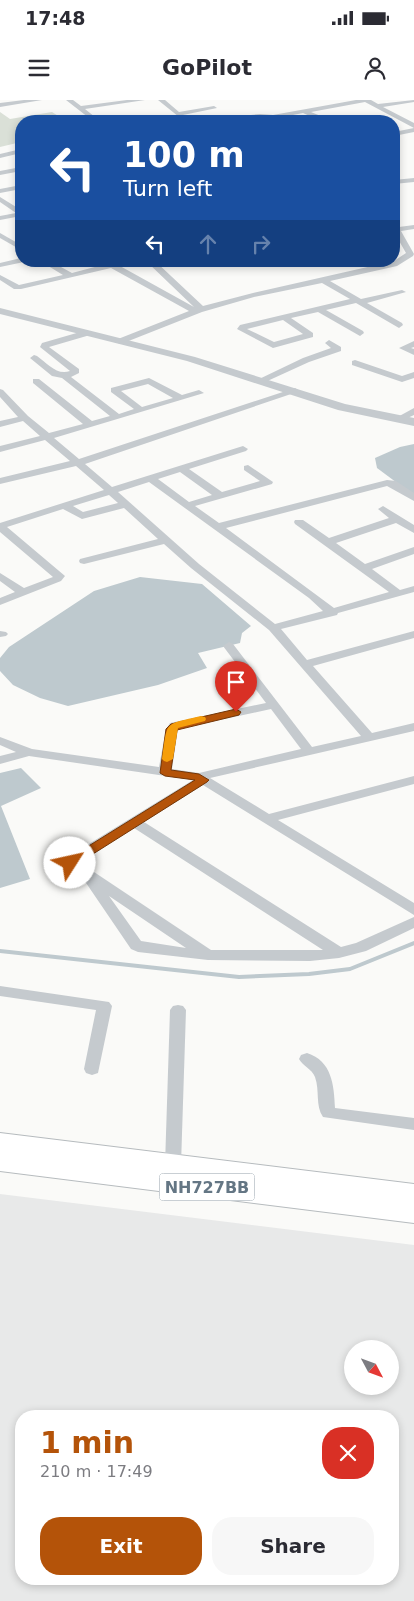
<!DOCTYPE html>
<meta charset="utf-8">
<style>
:root{--surface:#fff;--page:#f7f7f7;--text:#2b2b33;--muted:#7c7c81;--accent:#b45309}
body{margin:0;font-family:"DejaVu Sans",sans-serif;background:var(--page);color:var(--text);height:100vh;display:flex;flex-direction:column;font-size:19px;white-space:nowrap}
*{box-sizing:border-box;margin:0}
p{font-size:16px;color:var(--muted)}
.icon{flex:none;width:28px;height:28px;fill:none;stroke:currentColor;stroke-width:2;stroke-linecap:round;stroke-linejoin:round}
.map{position:relative;flex:1;overflow:hidden}
.sheet{position:absolute;left:15px;top:1310px;width:384px;height:175px;display:flex;flex-direction:column;background:var(--surface);border-radius:20px;box-shadow:0 2px 8px #0003}
.sheet>*{flex:none}
.guide{position:absolute;left:15px;top:15px;width:385px;height:152px;border-radius:20px;box-shadow:0 2px 8px #0003;background:#1a4fa0;color:#fff;overflow:hidden}
.needle{width:32px;rotate:131deg}
.buttons{position:absolute;left:344px;top:1240px;display:grid;gap:10px}
.buttons a{display:grid;place-items:center;width:55px;height:55px;border-radius:50%;background:var(--surface);box-shadow:0 2px 8px #0003;font-size:25px}
.pin{position:absolute;display:grid;place-items:center;width:42px;height:42px;color:#fff;margin:-51px -21px;border-radius:50% 50% 50% 0;rotate:-45deg;box-shadow:0 0 5px #0007}
.pin .icon{rotate:45deg}
.me{position:absolute;width:55px;margin:-28px;rotate:55deg;stroke-linejoin:round;filter:drop-shadow(0 0 4px #0008)}
.turn{display:flex;align-items:center;gap:18px;height:105px;padding:0 25px;font-size:22px}
.turn .icon{width:65px;height:65px;stroke-width:2.5}
.turn b{display:block;font-size:35px;line-height:42px}
.lanes{display:flex;align-items:center;height:48px;padding:0 25px;background:#0003;justify-content:center;gap:25px;direction:ltr}
.lanes .off{opacity:.35}
.round{display:grid;place-items:center;flex:none;width:52px;height:52px;border-radius:20px;background:var(--page)}
.headline{display:flex;align-items:center;justify-content:space-between;height:85px;padding:0 25px}
h1{font-size:30px;font-weight:600;line-height:38px;color:var(--accent)}
.primary-button{display:flex;gap:10px;margin-top:auto;padding:10px 25px}
.primary-button a{flex:1;height:58px;border-radius:20px;background:var(--accent);color:#fff;font-size:20px;font-weight:600;line-height:58px;text-align:center}
.primary-button a+a{background:var(--page);color:var(--text)}
.status{display:flex;justify-content:space-between;align-items:center;height:35px;padding:0 25px;background:var(--surface);direction:ltr}
.status svg{height:14px;fill:currentColor}
header{display:flex;justify-content:space-between;align-items:center;height:65px;padding:0 25px;background:var(--surface);font-size:22px;font-weight:600}
.map>svg:first-child{display:block}
</style>
<div class="status"><b>17:48</b><svg viewBox="0 0 49 12"><path d="M0 12V9h3v3zM5 12V6h3v6zM10 12V3h3v9zM15 12V0h3v12zM26 1h20v11H26zM47 4h2v5h-2z"/></svg></div>
<header><svg class="icon" aria-label="menu" viewBox="0 0 24 24"><path d="M4 6h16M4 12h16M4 18h16"/></svg>GoPilot<svg class="icon" aria-label="person" viewBox="0 0 24 24"><circle cx="12" cy="8" r="4"/><path d="M4 21q1-7 8-7t8 7"/></svg></header>
<div class="map">
<svg width="414" height="1501" viewBox="0 0 414 1501">
<rect width="100%" height="100%" fill="#fafaf8"/>
<path fill="#e8e9e9" fill-rule="evenodd" d="M0,1094L414,1145V1501H0ZM352,1249H390V1286H352ZM21,1316H392V1479H21Z"/>
<polygon fill="#dae0d7" points="0,12 10,19 52,12 66,21 21,21 21,42 0,47"/>
<g fill="#bec9ce">
<polygon points="414,344 414,394 412,394 377,368 375,358 400,347"/>
<polygon points="140,477 202,484 251,526 242,533 240,543 198,553 207,568 158,585 68,606 40,598 13,585 0,571 0,558 9,547 94,491"/>
<polygon points="21,668 41,688 1,706 30,779 0,788 0,673"/>
</g>
<g fill="none" stroke-linecap="round" stroke-linejoin="round">
<polyline stroke="#bec9ce" stroke-width="4" points="0,851 239,877 309,874 350,869 414,843"/>
<g stroke="#b6bbbe" stroke-width="2">
<polygon id="trunk" points="0,1033 414,1084 414,1123 0,1071"/>
</g>
<g fill="#c5cace" fill-rule="evenodd">
<polygon points="24,0 42,0 0,7 0,3"/>
<polygon points="66,0 73,0 81,6 127,0 145,0 85,9 100,21 93,21"/>
<polygon points="158,0 165,0 179,12 214,6 217,8 183,15 187,19 184,21"/>
<polygon points="356,0 371,0 378,4 414,0 414,2 383,7 414,23 414,28 365,2 311,12 328,19 328,21 321,21 303,13 273,19 207,21 210,19 260,14 273,15"/>
<polygon points="143,15 145,16 145,18 108,21"/>
<polygon points="414,28 414,32 394,36 394,32"/>
<polygon points="21,49 21,53 0,58 0,54"/>
<polygon points="21,67 21,71 0,75 0,71"/>
<polygon points="414,78 414,82 394,84 394,80"/>
<polygon points="21,85 21,89 0,93 0,89"/>
<polygon points="0,97 21,110 21,116 0,120 0,116 16,113 0,102"/>
<path d="M394,124L399,127L414,125V129L401,131L414,154L413,156L397,166L330,181L361,199L402,190L406,192L367,203L402,223L403,225L399,228L356,203L326,210L363,231L364,233L360,236L318,212L291,218L313,233V237L273,248L237,229L240,225L350,199L322,183L254,197L202,212L121,244L118,243V239L189,211L111,168L21,189H14L0,180V175L19,185L63,175L40,161H50L72,173L106,164L110,162L135,161L120,166L194,207L146,161H155L203,206L253,193L394,161L406,153L394,132ZM283,220L303,234L274,242L247,229Z"/>
<polygon points="0,133 21,145 21,150 0,138"/>
<polygon points="21,158 21,161 24,162 0,167 0,163"/>
<path d="M87,230L91,233L90,235L49,247L79,269V273L71,277L119,314L134,309L111,292V288L149,278L182,295L199,290L204,293L54,338L79,359L292,289L295,288L300,291L85,364L112,387L243,346L248,349L246,351L189,369L222,392L260,381L244,370V366L248,365L273,382L272,384L195,406L219,423L387,380L396,381L414,393V401L387,386L226,428L334,508L389,492L295,424L294,422L295,420H303L329,438L389,418L378,409L383,406L414,425V433L396,423L336,443L365,464L414,447V454L372,469L400,490L414,486V492L338,513L337,515L281,529L307,560L414,531V538L313,566L372,633L414,623V631L210,678L269,714L414,676V684L278,720L414,803V815L203,685L144,722L341,847L356,843L414,817V828L366,851L339,858L310,861L208,860L138,852L131,849L82,777L63,763L66,758L193,680L29,656L0,664V656L16,652L0,645V637L32,649L159,667L166,629L170,623L266,603L223,546L229,542L233,544L312,647L361,636L269,530L191,468L164,444L84,464L80,463L79,461L80,459L158,439L124,408L82,419L63,409L7,427L65,476L61,481L0,505V498L15,492L0,481V473L24,488L53,477L0,432V423L104,390L76,366L0,384V378L70,361L45,340L0,352V346L40,336L23,321L0,327V321L18,317L0,297V289L3,290L28,316L49,333L83,324L33,283V279H39L92,321L110,316L62,278L52,276L30,258L34,255L37,256C47,263 57,276 70,271L40,247L42,243ZM148,284L173,298L142,307L121,291ZM180,372L212,395L189,402L158,379ZM149,382L309,498L323,511L275,524L199,464L118,392ZM109,395L118,403L83,412L73,406ZM271,609L301,649L199,673L172,669L178,629ZM134,728L323,850H211L79,762ZM109,796L186,848L141,841Z"/>
<polygon points="329,240 341,247 341,251 309,262 263,283 260,284 255,281 303,258 331,248 325,243"/>
<polygon points="414,241 414,247 411,248 414,249 414,255 399,248"/>
<polygon points="355,260 402,276 414,272 414,278 402,282 352,265 352,261"/>
<polygon points="414,308 414,315 399,322 394,319"/>
<polygon points="0,531 6,532 8,534 6,536 0,537"/>
<polygon points="0,886 109,902 112,906 98,973 92,975 86,973 84,969 96,910 0,896"/>
<polygon points="178,905 183,906 186,910 181,1065 179,1070 173,1072 167,1070 165,1065 170,910 173,906"/>
<path d="M307,953C332,961 334,985 335,1008L414,1018V1030L323,1017C315,1005 320,991 315,977C312,969 303,966 299,959L301,955Z"/>
</g>
<polygon fill="#c5cace" fill-rule="evenodd" points="0,208 195,257 345,304 414,318 414,326 338,310 187,261 0,214"/>
<use href="#trunk" fill="#fff" fill-rule="evenodd"/>
</g>
<polygon fill="#b45309" stroke="#753606" points="236,609 241,612 239,615 177,630 171,670 199,674 209,680 207,682 74,766 66,766 64,763 66,760 195,680 165,676 160,673 166,629 171,624"/>
<path fill="#f59e0b" d="M201,616L205,617L206,619L205,621L178,628L173,659L167,662L164,661L162,659C168,620 163,625 201,616Z"/>
<g text-anchor="middle" stroke-width="5" stroke-linejoin="round" paint-order="stroke">
<rect fill="#fff" stroke="#929fa9" stroke-width="1" x="159.5" y="1073.5" width="95" height="27" rx="4"/>
<g font-size="16" font-weight="bold" fill="#647684">
<text x="207" y="1093">NH727BB</text>
</g>
</g>
</svg>
<div class="buttons">
<a><svg class="needle" viewBox="-14 -14 28 28"><path d="M0-13l5 13h-10z" fill="#e53935"/><path d="M0 13l5-13h-10z" fill="#7c7c81"/></svg></a>
</div>
<div class="pin" style="left:236px;top:612px;background:#d93025"><svg class="icon" aria-label="arrive" viewBox="0 0 24 24"><path d="M6 21V4h12l-3 4 3 4H6"/></svg></div>
<svg class="me" style="left:70px;top:763px" viewBox="-20 -20 40 40"><circle r="19" fill="#fff"/><path d="M0-13L10 11 0 6-10 11z" fill="#b45309"/></svg>
<div class="guide">
<div class="turn"><svg class="icon" aria-label="left" viewBox="0 0 24 24"><path d="M17 20v-9H6M10 6l-5 5 5 5"/></svg><div><b>100 m</b>Turn left</div></div>
<div class="lanes"><svg class="icon" aria-label="left" viewBox="0 0 24 24"><path d="M17 20v-9H6M10 6l-5 5 5 5"/></svg><svg class="icon off" aria-label="ahead" viewBox="0 0 24 24"><path d="M12 20V5M6 11l6-6 6 6"/></svg><svg class="icon off" aria-label="right" viewBox="0 0 24 24"><path d="M7 20v-9h11M14 6l5 5-5 5"/></svg></div>
</div>
<section class="sheet">
<div class="headline"><div><h1>1 min</h1><p>210 m · 17:49</p></div><a class="round" style="background:#d93025;color:#fff"><svg class="icon" aria-label="close" viewBox="0 0 24 24"><path d="M6 6l12 12M18 6L6 18"/></svg></a></div>
<div class="primary-button"><a>Exit</a><a>Share</a></div>
</section>
</div>
